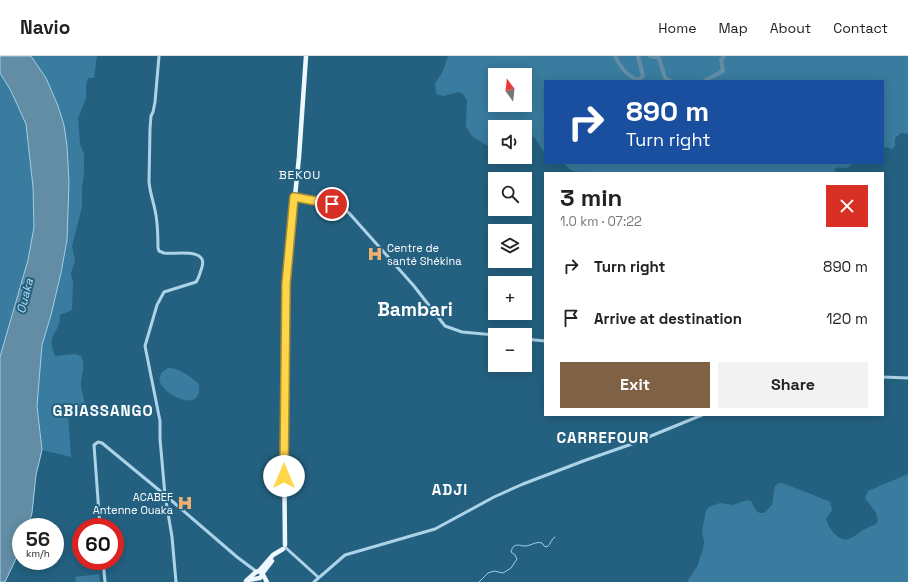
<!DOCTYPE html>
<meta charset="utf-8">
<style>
:root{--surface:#fff;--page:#f2f2f2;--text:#222;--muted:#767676;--line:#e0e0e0;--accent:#7f6245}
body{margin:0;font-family:"Space Grotesk",sans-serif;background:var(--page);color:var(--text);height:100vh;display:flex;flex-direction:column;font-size:15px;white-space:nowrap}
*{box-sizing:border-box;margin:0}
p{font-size:13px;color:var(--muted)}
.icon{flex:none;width:22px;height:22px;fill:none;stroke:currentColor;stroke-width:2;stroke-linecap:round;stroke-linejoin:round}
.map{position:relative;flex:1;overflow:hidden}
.sheet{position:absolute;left:544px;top:116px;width:340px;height:244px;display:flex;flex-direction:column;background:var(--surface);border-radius:0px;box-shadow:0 2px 10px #0003}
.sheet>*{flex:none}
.banner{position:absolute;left:544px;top:24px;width:340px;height:84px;border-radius:0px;box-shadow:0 2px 10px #0003;background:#1a4fa0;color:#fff;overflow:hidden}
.needle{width:26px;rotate:345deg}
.tools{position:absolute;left:488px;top:12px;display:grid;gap:8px}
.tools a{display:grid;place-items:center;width:44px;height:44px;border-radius:0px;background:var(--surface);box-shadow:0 2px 10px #0003;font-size:20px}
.speed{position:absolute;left:12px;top:462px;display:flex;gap:8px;font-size:20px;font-weight:700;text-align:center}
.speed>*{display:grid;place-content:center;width:52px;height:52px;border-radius:50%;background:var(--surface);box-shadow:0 2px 10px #0003;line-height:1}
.speed small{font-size:10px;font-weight:400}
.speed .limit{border:6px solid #d22;background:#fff;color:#111}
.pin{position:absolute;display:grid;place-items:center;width:34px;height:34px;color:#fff;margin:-17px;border:2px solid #fff;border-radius:50%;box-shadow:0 1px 4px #0007}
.me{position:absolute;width:44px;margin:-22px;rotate:0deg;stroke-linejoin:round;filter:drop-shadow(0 0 3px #0008)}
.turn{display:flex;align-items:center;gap:14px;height:84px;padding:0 16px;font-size:18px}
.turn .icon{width:52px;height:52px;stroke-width:2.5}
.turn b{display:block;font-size:28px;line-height:34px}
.round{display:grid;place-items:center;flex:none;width:42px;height:42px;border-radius:0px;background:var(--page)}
.head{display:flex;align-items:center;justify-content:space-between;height:68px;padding:0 16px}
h1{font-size:24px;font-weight:800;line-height:30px}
.action{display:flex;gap:8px;margin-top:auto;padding:8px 16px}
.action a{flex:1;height:46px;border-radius:0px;background:var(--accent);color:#fff;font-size:16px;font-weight:800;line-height:46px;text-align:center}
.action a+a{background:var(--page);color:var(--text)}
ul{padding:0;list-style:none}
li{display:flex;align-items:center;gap:12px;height:52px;padding:0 16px}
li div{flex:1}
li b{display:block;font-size:15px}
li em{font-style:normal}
header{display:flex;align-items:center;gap:24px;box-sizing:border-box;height:56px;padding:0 20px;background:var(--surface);border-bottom:1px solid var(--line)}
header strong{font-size:19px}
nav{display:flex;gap:22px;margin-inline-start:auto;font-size:14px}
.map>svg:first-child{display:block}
</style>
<header>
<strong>Navio</strong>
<nav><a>Home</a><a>Map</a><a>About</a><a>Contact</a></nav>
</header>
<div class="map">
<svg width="908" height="526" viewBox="0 0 908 526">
<rect width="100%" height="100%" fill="#246181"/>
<g fill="#397c9f" fill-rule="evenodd">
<path d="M31,0H97L94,22H88L86,30V42L78,62L80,88L84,98V116L82,133V151L72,190L75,205L71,217L73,228L72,254L60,259C61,278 45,276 55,300L76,298L81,300C87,312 80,319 81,331C82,338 86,345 84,353L68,357L71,401L42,394L37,350L42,289L51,259L61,217L67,184L46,22Z"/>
<path d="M448,0H908V78L901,77L895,82V90L892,93L887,91L883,93V25H545V98L535,82L532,81L525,84V71H495V94L473,81L466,71L467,44L463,38L459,36L443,40L436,38L435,27C442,19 445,10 448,0ZM495,19H525V49H495Z"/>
<polygon points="0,17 11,35 26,67 33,131 34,172 28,204 0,301"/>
<path d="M564,107H853C850,112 844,113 839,111L835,113V117H592C579,113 575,121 564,107Z"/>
<path d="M168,312C179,312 190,320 198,327C202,337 196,347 185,344C170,341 147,323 168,312Z"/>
<path d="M908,418V526H687L698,509L700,501L703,494L704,486L702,475L706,455L709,451L720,447L732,449L747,444L751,445C755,451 755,458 764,457L772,449L775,430L779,427H782L816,440L830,446L832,454L826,463C828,471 838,486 848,483C855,481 859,476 865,473C868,471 873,470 876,468L878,464L876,457L865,442L868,435Z"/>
<polygon points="99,518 100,526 76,526 75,521"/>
</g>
<polygon fill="#638da4" stroke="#a0d0e8" points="0,0 31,0 46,22 58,50 64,69 67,90 69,126 67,184 61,217 51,259 42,289 37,350 42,394 36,419 32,457 28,471 21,471 21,492 5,526 0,526 0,301 28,204 34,171 33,131 26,68 11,35 0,17"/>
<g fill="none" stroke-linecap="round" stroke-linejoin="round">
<path stroke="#a0d0e8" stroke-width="1" d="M479,526L488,517L494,515L503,517L511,512L517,503L515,499L511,496C512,493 512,492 514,490C518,488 521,490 525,490C531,490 535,485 542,487L544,490L547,491C551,488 551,483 555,481"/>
<g stroke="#638da4" stroke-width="4">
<path d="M615,0C620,11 626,19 638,24L643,20L638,0"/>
<polyline points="650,0 659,2 665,22 671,25"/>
<polyline points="704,25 723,15 721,4 724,0"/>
</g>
<g stroke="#acd3e7" stroke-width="3">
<path d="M159,0L155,46L153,56L151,60L150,73L149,126C150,136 153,145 155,154C158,167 158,179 158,192L159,195L164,197C174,199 208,191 202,211C200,217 199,222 196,226L164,236L157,249L145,290L160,365V383L165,439L172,481L176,526"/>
<path d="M294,141C312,145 334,146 349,157L414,230L445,270L462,276L495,279"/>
<polyline points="525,283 545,285"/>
<polyline points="883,321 908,322"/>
<polyline points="100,471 94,389 98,386 102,387 165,439 237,501 257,516"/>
<polyline points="286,492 318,521"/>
<polyline points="103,505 105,526"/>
<polyline points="314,526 345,499 435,473 494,441 523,428 586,404 629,389 702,359"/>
</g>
<g stroke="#edf7fd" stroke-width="4.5">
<polyline points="285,489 284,389 286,228 299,101 306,0"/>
<polyline points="259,515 273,499 283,493"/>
<polyline points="262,518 272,505"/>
<polyline points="248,524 260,522 262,519"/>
<polyline points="246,525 256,516 259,515 262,517 267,526"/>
</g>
</g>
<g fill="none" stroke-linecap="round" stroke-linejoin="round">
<g stroke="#a68a30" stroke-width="10">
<polyline id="route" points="284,420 286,228 294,141 332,148"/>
</g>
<use href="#route" stroke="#ffd54a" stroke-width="7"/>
</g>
<defs>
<g id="hospital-bare" transform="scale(1.2)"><path d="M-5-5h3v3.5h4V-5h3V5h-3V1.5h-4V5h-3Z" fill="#f1b070" stroke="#246181" stroke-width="2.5" paint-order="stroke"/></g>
</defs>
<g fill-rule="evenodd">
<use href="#hospital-bare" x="375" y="198"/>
<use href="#hospital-bare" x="185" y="447"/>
</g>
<g text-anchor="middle" stroke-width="4" stroke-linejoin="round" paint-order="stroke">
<g font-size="11" fill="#fff" stroke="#246181" text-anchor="start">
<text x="387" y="196">Centre de<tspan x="387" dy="13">santé Shékina</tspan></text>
<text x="173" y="445" text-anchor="end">ACABEF<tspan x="173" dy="13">Antenne Ouaka</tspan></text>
</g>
<g font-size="12" letter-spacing="1" fill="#fff" stroke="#246181">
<text x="300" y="123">BEKOU</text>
</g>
<g font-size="12" font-style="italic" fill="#b7dcef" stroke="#246181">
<text transform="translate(25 240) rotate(-76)" y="4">Ouaka</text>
</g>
<g font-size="15" font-weight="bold" letter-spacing="1" fill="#fff" stroke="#246181">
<text x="103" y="360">GBIASSANGO</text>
<text x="603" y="387">CARREFOUR</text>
<text x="450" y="439">ADJI</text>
</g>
<g font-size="19" font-weight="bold" fill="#fff" stroke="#246181">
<text x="415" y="260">Bambari</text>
</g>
</g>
</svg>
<div class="tools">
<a><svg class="needle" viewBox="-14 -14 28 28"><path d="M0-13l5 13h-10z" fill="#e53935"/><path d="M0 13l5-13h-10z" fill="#767676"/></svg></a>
<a><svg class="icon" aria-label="sound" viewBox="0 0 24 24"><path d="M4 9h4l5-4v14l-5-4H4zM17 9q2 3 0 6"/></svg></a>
<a><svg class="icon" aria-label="search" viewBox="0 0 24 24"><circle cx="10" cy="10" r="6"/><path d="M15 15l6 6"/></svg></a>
<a><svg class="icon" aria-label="layers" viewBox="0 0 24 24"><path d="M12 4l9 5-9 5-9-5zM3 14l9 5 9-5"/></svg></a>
<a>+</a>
<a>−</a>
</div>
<div class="speed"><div>56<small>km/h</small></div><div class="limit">60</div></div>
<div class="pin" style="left:332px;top:148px;background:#d93025"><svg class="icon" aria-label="arrive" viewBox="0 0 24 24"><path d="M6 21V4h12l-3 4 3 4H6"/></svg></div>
<svg class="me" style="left:284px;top:420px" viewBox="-20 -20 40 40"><circle r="19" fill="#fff"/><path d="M0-13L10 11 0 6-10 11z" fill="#ffd54a"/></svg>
<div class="banner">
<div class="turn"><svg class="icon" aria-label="right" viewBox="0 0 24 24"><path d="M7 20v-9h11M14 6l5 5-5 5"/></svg><div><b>890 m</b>Turn right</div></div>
</div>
<section class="sheet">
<div class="head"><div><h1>3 min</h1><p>1.0 km · 07:22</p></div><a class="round" style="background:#d93025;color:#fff"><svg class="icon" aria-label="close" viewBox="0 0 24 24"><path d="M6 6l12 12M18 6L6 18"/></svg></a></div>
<ul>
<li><svg class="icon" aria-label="right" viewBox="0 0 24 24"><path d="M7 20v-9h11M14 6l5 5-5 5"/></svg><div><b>Turn right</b></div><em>890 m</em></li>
<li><svg class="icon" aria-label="arrive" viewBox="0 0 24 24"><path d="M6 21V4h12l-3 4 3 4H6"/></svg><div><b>Arrive at destination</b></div><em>120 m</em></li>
</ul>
<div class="action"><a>Exit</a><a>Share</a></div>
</section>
</div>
